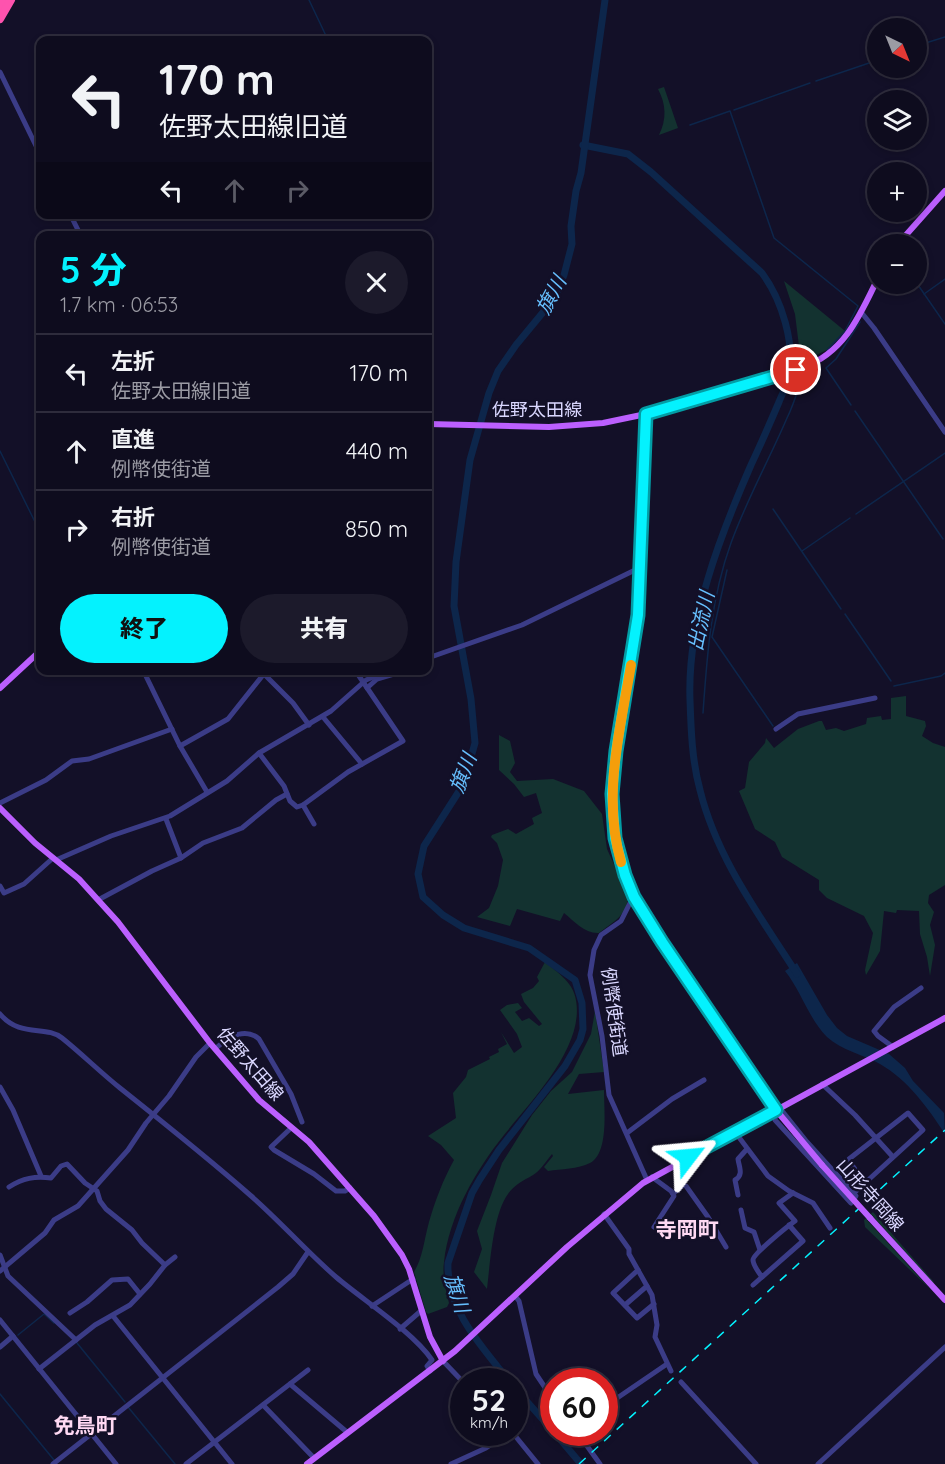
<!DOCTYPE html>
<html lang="ja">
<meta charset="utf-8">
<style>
:root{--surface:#0e0c1e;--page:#1c1a2b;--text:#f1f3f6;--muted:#9b9ba4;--line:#2e2c3c;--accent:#04f2fe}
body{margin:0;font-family:Quicksand,"Noto Sans JP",sans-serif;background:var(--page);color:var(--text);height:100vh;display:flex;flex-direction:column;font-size:22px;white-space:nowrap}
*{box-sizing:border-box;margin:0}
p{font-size:20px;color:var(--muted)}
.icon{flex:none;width:33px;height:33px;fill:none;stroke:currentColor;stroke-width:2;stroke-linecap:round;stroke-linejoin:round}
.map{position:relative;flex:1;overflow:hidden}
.sheet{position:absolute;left:36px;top:231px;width:396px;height:444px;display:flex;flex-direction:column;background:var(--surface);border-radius:12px;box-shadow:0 3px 9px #0003,0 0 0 2px var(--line)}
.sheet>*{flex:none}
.hud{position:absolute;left:36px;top:36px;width:396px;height:183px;border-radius:12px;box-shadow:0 3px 9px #0003,0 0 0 2px var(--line);background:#0e0c1e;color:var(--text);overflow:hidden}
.needle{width:39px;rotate:137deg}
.controls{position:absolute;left:867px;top:18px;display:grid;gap:12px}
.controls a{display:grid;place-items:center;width:60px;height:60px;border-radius:50%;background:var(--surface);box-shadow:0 3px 9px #0003,0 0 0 2px var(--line);font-size:30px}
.speed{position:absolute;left:450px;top:1368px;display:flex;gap:12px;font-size:30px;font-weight:700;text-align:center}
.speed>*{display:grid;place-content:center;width:78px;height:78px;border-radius:50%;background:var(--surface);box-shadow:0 3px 9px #0003,0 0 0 2px var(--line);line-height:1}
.speed small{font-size:15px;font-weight:400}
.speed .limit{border:9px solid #d22;background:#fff;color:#111}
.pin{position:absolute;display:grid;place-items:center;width:51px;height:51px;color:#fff;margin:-26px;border:3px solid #fff;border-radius:50%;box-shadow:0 2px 6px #0007}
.me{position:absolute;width:66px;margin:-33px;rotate:61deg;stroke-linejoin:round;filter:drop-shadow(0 0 4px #0008)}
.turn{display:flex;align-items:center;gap:21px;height:126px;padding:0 24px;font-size:27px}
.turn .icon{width:78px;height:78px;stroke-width:2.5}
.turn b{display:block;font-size:42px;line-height:51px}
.lanes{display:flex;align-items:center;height:57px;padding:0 24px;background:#0003;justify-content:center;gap:30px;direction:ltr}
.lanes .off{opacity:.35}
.round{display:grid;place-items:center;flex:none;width:63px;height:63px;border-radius:32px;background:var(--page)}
.overview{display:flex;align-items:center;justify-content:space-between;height:102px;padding:0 24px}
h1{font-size:36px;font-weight:800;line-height:45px;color:var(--accent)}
.action{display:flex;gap:12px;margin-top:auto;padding:12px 24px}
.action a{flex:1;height:69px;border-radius:36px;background:var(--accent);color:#111;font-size:24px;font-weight:800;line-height:69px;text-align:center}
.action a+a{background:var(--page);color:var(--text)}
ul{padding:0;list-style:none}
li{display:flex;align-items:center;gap:18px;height:78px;padding:0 24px;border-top:2px solid var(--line)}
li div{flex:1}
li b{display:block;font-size:22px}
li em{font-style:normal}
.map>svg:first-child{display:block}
</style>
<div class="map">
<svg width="945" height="1464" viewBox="0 0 945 1464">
<rect width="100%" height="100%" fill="#131028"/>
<g fill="#133230">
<path d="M664,87L678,128L659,135C667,119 666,104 658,89Z"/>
<polygon points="784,281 845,331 827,350 801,362 795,314"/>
<polygon points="906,696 906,716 925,721 926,726 922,736 933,743 945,747 945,885 929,895 928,903 934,912 930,925 935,945 930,976 927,957 920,934 919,911 897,910 896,913 884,911 880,951 866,975 865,970 873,933 864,916 827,898 819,890 819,880 782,857 775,842 755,829 739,791 745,788 749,762 765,743 766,738 774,748 798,729 819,721 822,721 826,730 836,728 844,731 866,724 867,718 881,716 882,720 891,719 891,698"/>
<path d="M499,735L510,741L515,763L510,772L517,781L553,779L584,791L602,814L607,849L628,895C628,915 613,922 599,933C585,934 574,921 564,913L560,921L517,909L510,926L477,917L489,908L498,886L503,860L497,843L491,837L492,835L508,829L516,834L534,824L532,818L542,813L536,793L524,797L514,784L499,770Z"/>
<path d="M545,962C556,971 572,982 575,996C588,1044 531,1101 504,1135C476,1170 449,1216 444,1262C442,1276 446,1290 449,1303L447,1307L428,1314L426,1312L414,1272C423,1257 424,1240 429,1222C435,1201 443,1180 454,1160L441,1145L428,1136L456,1118L453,1093L466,1077L468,1070L490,1059L489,1057L499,1052L498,1049L507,1044L501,1032L514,1053L522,1047L517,1034L500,1010L507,1005L518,1003L522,1008L515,1012L522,1021L529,1018L539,1026L542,1024L524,1002L521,994L533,988L539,981L537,977Z"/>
<path d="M595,1011L604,1072L579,1074L568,1094L604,1090C604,1109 609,1153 590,1163C578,1169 561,1169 548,1171L544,1167L553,1156L552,1154C547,1160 540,1171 533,1175C523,1181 515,1184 508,1194C493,1214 490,1264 487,1289L474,1272L482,1249L477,1231L491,1195L502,1163L532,1115L551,1091L572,1072L591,1034Z"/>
<polygon points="873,1212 933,1281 935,1286 872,1215 867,1220 930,1289 865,1227 864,1220"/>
</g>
<path fill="#0d264b" d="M797,963L827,1015L837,1028L847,1036L889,1054L905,1068L913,1081L944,1113L945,1134C928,1108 908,1080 880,1064C864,1055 841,1050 827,1037C809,1019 801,991 785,971Z"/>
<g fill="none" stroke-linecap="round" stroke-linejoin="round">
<g stroke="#0d264b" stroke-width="1.5">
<polyline points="309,0 328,40"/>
<polyline points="916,46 945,37"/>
<polyline points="816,81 878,60"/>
<polyline points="734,110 810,83"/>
<polyline points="690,125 730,111 774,238 858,306 845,331 827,350"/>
<polyline points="916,282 945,324"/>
<polyline points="924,294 945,279"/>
<polyline points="851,405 826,368 836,359 860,322"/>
<polyline points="855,411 943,539"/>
<polyline points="0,451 39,530"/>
<polyline points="773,509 841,609"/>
<polyline points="856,514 945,453"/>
<polyline points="802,551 850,518"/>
<polyline points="727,570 712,637 773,726"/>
<polyline points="845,614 891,681"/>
<polyline points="894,686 941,676 945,673"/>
<path d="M703,713C707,655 711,598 731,543C747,499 769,460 787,418C794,404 798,389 803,375L819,367"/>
<polyline points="18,1335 44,1314 54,1323"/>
<polyline points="77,1343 125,1402"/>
<polyline points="0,1394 54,1460"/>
<polyline points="128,1407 175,1464"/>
</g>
<g stroke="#0d264b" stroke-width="7">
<path d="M583,145L628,154L651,172L762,273C782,300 795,343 789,377C787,385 782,394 779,402C770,423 761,444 751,465C720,536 687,620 690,700C691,730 692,761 700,790C717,859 760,916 797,974"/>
<path d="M510,1382C483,1348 446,1310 448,1263L472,1193L480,1179L499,1150L565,1066L580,1040L583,1029L582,1003L575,980L529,948L464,928L443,915L423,897L418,874L424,846L463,785L475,743L471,699L454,606L456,562L470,460L489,393L498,371L516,345L554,299L564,275L572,244L571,226L576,191L581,173L605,0"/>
<polyline points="514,1387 554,1432"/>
<polyline points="554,1432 581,1464"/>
</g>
<g stroke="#3b3c87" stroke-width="5">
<polyline points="0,72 40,154"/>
<polyline points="70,214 81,236"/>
<polyline points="861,312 874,328 945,432"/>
<polyline points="646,414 637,627 613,780 612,810 615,838 625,875 635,897 662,942 776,1110"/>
<polyline points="428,658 522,625 633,571 640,570"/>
<polyline points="143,670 180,746 207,792"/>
<polyline points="265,675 293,703 309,725"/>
<polyline points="367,688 377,679 404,671"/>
<polyline points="323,717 362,764"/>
<polyline points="776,729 798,714 875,698"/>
<polyline points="180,746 228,719 267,670"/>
<polyline points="259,753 284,786 290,801 297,807 303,805 348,772 403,741 355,670"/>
<polyline points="0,803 46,780 72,761 89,759 172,729"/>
<polyline points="303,805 314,824"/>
<polyline points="166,819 181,858"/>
<polyline points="56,860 111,836 170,816 227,781 259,753 331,711 366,680 390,670"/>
<polyline points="0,886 4,893 24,884 53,858"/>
<polyline points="635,897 631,901 621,921 601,935 594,950 590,975 602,1036 609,1095 647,1180"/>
<polyline points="98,900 152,871 181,858 203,843 242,828 276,800 287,794"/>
<path d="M0,1014C20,1038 46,1025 62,1038C82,1054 100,1072 120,1088C164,1123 208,1158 250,1195C280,1221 306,1251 336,1277C363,1300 413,1332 432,1360L427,1366L430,1371"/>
<polyline points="893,1047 878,1036 874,1031 894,1007 921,988"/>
<path d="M215,1049C227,1038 244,1026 259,1039L291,1094L302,1122"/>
<polyline points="822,1084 855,1115 893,1157"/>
<polyline points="0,1087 13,1110 41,1176"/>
<polygon points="776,1110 783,1112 807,1142 856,1196 851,1203 775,1120"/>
<polyline points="291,1128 271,1147 274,1150 314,1174 336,1191 345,1191 350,1188"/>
<polyline points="735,1132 768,1176 789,1191 813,1203 830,1228"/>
<polyline points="627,1133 672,1099 704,1080"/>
<polyline points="652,1177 671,1191 674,1196 654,1227"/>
<path d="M9,1187C23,1178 35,1176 51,1178L61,1166L67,1164L85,1183L97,1191L100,1201L106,1209L132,1230L142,1243L165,1265"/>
<path d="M854,1193C877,1172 900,1151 923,1130L908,1113L849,1159V1161L865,1183"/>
<polyline points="673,1194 683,1185 686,1186 708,1217 726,1247"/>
<path d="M738,1195L735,1180C744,1175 739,1167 738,1159L747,1149"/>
<polyline points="741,1210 745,1228 754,1232 760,1250"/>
<polyline points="604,1214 629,1249 629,1254 652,1295 657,1325 655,1337 671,1371"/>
<path d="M789,1225L803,1241L762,1277C759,1273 753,1265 753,1260C753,1254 788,1226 795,1221L779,1203L793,1193"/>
<polyline points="0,1255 8,1276 76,1340"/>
<polyline points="638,1270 613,1293 637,1318 654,1304"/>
<polyline points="0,1271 45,1233 54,1220 78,1206 128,1150 146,1123 169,1096 196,1057 210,1043"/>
<polyline points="753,1285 762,1277"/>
<polyline points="515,1296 519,1301 536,1374 554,1401"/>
<polyline points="625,1305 647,1286"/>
<polyline points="372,1306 413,1279"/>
<polyline points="70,1313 87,1302 112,1280 128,1279 140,1294"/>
<polyline points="113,1316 232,1464"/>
<polyline points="0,1320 116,1464"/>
<polyline points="400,1329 422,1310"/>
<polyline points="0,1347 13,1336"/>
<polyline points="443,1361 464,1383"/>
<polyline points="39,1369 95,1325 130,1305 150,1284 165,1265 175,1257"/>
<polyline points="681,1382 756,1464"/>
<polyline points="290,1384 348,1433"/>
<polyline points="263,1405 314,1458"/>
<polyline points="604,1407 667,1364"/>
<polyline points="512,1432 538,1464"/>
<polyline points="577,1432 600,1464"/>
<polyline points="53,1464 278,1287 293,1274 308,1252"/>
<polyline points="186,1464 308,1370"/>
<polyline points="451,1464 486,1448 509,1432"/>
<polyline points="818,1464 945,1347"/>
</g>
<g stroke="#bb5ffe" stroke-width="6">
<polyline points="898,244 945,191"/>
<path d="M428,424L549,427L603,423L646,414L804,367C845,352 860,315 878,278"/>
<polyline points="0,688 40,651"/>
<polyline points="0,808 35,843 79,879 98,900 118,922 210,1043 259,1100 309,1142 374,1216 402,1255 409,1269 430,1337 443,1361"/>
<polyline points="776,1110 822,1165"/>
<polyline points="870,1218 945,1300"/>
<polyline points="307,1464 455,1351 567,1247 643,1183 945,1018"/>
</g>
<g stroke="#fe53ae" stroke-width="8">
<polyline points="0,7 4,0"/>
<polyline points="0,19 11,0"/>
</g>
<polyline stroke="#04f2fe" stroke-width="1.5" stroke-dasharray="9 8" stroke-linecap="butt" points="579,1464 945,1130"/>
<polyline stroke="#bb5ffe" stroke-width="6" points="822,1165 870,1218"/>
</g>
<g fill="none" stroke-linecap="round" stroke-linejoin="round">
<g stroke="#039da5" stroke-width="15">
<polyline id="route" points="688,1157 776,1110 662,942 634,897 625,875 615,838 612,794 616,751 638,615 646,414 796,370"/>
</g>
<use href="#route" stroke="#04f2fe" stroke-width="10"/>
<path stroke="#f59e0b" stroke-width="10" d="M621,862C602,797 620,730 631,665"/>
</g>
<g text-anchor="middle" stroke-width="5" stroke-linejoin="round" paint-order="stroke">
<g font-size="18" fill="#dad7ff" stroke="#131028">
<text x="537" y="416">佐野太田線</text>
<text transform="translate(614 1012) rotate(82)" y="6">例幣使街道</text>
<text transform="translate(250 1064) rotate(49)" y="6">佐野太田線</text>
<text transform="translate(870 1195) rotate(48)" y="6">山形寺岡線</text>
</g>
<g font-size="20" font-style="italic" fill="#66bffe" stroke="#131028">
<text transform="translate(551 295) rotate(-62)" y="7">旗川</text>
<text transform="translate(701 621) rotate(-78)" y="7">出流川</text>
<text transform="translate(463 773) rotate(-69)" y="7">旗川</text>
<text transform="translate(457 1293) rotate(72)" y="7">旗川</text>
</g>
<g font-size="21" font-weight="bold" fill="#ffd9f3" stroke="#131028">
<text x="687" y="1237">寺岡町</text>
<text x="85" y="1433">免鳥町</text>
</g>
</g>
</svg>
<div class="controls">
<a><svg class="needle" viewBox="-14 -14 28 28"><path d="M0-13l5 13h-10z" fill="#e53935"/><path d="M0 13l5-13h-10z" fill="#9b9ba4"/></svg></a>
<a><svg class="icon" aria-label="layers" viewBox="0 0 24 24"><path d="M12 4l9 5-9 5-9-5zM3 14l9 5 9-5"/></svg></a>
<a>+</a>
<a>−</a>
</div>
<div class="speed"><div>52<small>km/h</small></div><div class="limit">60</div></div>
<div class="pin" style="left:796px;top:370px;background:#d93025"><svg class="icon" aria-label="arrive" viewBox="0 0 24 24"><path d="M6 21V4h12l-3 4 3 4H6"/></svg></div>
<svg class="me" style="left:688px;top:1157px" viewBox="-20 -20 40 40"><path d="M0-17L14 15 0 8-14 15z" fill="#04f2fe" stroke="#fff" stroke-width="4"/></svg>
<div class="hud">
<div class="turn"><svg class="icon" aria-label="left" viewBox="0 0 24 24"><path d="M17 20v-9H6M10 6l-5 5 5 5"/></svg><div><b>170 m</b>佐野太田線旧道</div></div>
<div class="lanes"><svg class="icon" aria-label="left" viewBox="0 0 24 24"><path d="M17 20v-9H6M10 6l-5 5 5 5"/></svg><svg class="icon off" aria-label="ahead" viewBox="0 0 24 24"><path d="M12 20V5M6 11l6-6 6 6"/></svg><svg class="icon off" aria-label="right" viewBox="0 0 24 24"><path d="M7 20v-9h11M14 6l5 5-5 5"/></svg></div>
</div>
<section class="sheet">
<div class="overview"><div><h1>5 分</h1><p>1.7 km · 06:53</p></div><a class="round"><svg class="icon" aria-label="close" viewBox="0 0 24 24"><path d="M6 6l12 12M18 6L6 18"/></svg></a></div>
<ul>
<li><svg class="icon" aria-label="left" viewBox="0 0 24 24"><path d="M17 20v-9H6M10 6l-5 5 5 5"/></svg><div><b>左折</b><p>佐野太田線旧道</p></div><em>170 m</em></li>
<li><svg class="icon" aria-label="ahead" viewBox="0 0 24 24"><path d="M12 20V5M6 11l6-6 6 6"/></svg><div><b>直進</b><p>例幣使街道</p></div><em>440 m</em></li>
<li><svg class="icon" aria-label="right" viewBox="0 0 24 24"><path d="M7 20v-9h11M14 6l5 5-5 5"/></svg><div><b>右折</b><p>例幣使街道</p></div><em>850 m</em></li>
</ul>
<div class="action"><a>終了</a><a>共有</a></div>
</section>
</div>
